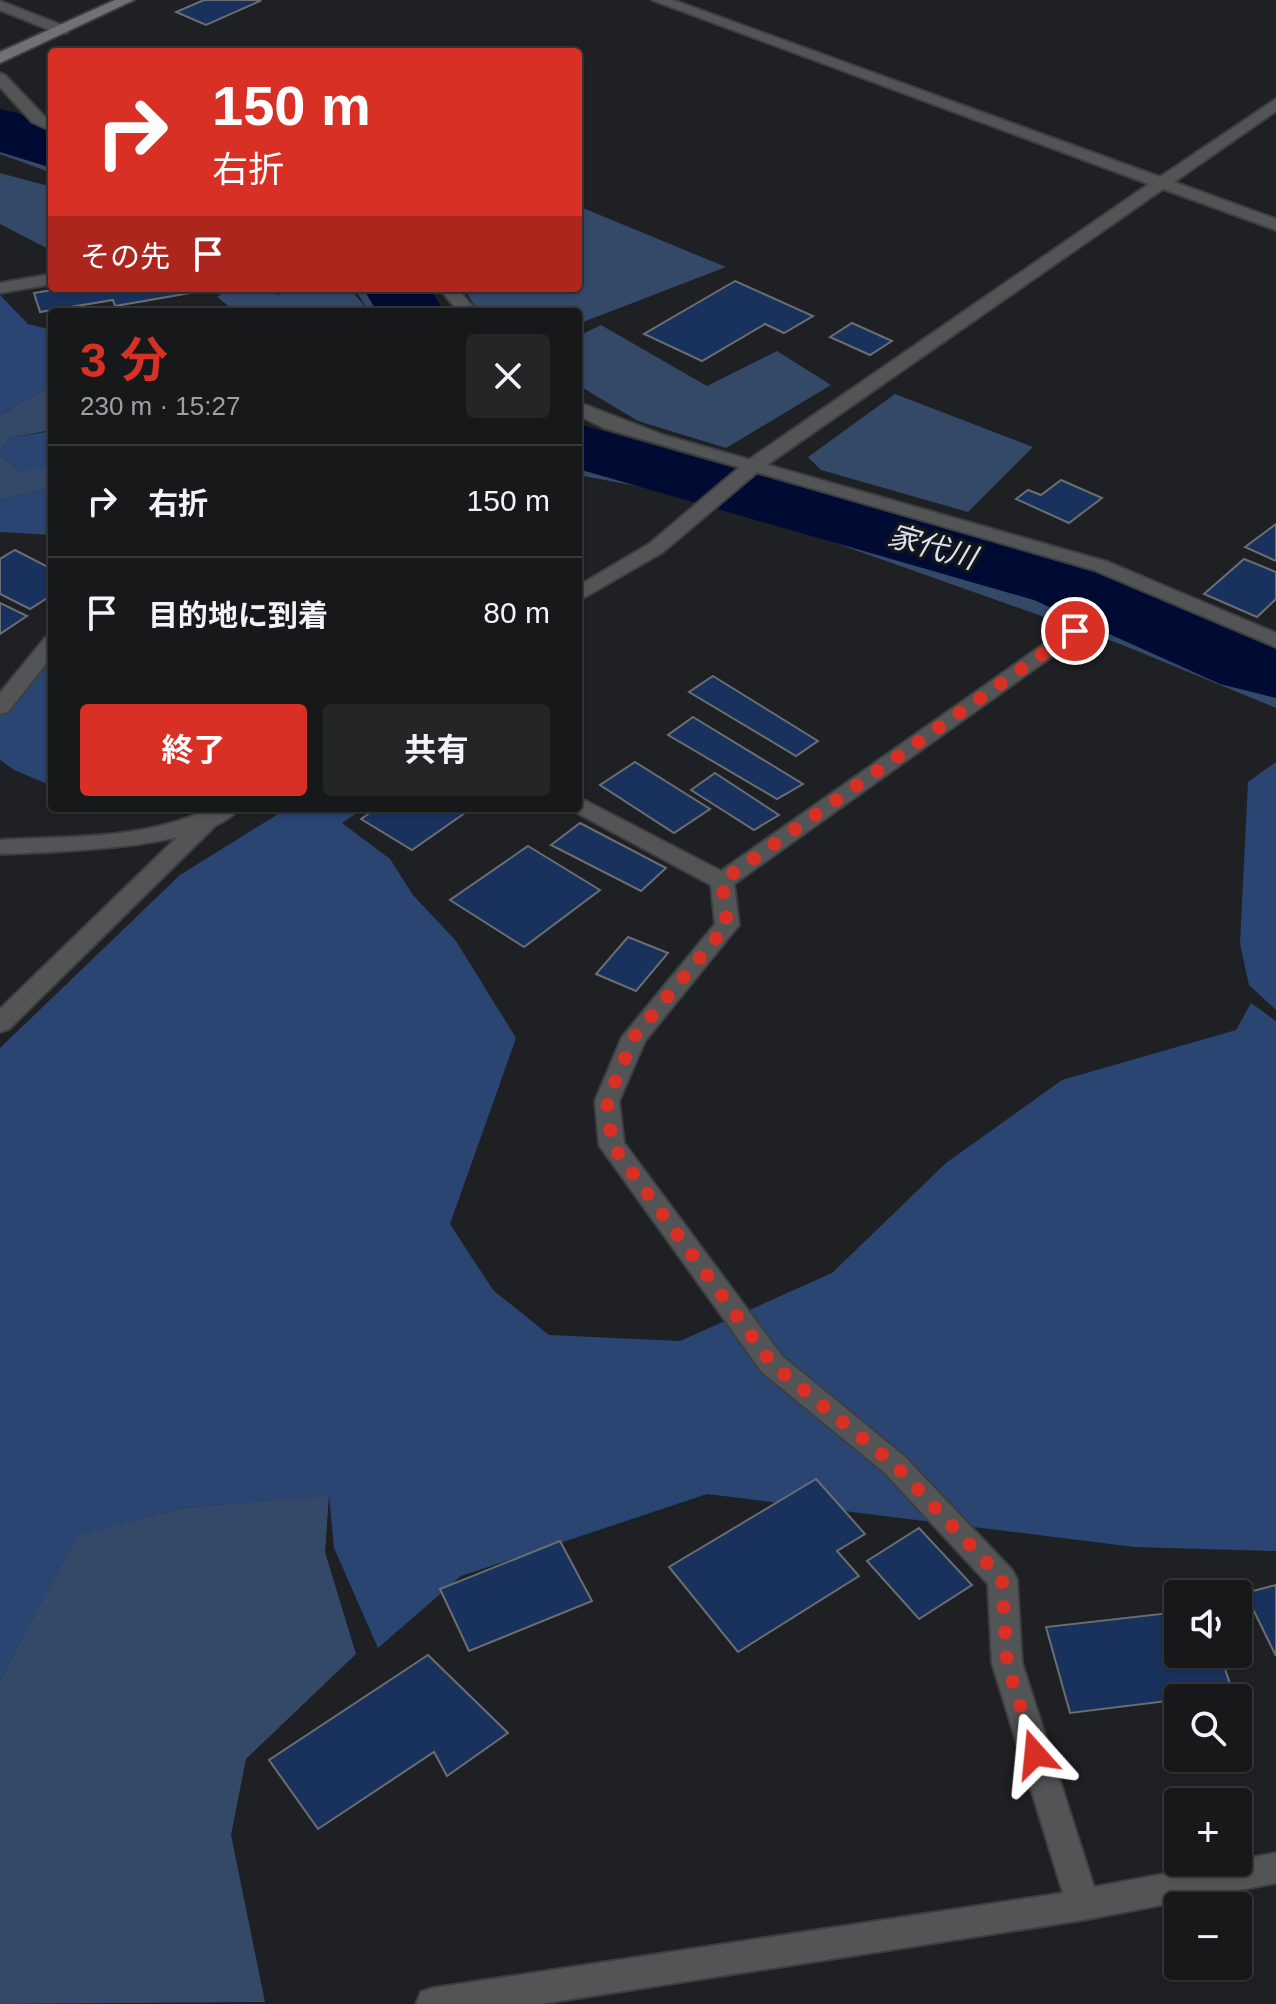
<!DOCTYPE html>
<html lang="ja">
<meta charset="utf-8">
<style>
:root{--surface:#16181a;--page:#232527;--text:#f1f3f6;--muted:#9ea0a2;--line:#353739;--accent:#d93025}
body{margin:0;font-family:Helvetica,"Noto Sans JP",sans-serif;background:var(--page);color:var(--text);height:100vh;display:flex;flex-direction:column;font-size:30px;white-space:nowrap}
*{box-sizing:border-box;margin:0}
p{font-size:26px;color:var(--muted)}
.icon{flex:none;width:44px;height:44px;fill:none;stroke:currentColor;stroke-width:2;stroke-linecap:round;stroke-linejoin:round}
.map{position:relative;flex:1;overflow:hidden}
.side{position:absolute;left:48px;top:308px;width:534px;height:504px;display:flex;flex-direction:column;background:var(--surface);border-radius:8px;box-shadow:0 2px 6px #0004,0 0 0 2px var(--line)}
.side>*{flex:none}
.banner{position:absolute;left:48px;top:48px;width:534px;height:244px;border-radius:8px;box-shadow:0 2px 6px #0004,0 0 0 2px var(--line);background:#d93025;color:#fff;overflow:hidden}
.controls{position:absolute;left:1164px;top:1580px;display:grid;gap:16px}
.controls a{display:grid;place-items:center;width:88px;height:88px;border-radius:8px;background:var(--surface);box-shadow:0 2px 6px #0004,0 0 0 2px var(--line);font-size:40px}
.pin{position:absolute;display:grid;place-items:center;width:68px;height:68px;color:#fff;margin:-34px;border:4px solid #fff;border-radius:50%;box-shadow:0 2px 8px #0007}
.me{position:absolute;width:88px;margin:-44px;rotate:342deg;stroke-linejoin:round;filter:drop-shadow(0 0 6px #0008)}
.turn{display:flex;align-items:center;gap:28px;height:168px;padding:0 32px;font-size:36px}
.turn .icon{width:104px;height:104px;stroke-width:2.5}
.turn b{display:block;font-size:56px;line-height:68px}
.then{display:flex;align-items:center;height:76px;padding:0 32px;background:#0003;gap:16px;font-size:30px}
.round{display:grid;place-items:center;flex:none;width:84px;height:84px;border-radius:8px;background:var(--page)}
.summary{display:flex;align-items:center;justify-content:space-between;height:136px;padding:0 32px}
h1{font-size:48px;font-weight:700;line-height:60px;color:var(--accent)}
.primary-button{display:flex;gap:16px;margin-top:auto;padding:16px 32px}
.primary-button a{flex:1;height:92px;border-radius:8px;background:var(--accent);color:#fff;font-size:32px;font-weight:700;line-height:92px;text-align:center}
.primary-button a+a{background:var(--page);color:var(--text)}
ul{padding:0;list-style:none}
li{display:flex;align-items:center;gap:24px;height:112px;padding:0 32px;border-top:2px solid var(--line)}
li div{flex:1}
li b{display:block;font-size:30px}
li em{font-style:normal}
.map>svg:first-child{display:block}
</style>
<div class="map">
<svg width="1276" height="2004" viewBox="0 0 1276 2004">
<rect width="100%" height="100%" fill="#1e2023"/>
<g fill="#344868">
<polygon points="30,122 52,132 52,173 0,154 0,129"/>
<polygon points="0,173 52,187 52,251 0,224"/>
<polygon points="578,206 726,267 578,324 578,312 478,312 464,288 578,288"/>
<polygon points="230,288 249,288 278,295 293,288 349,288 369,311 354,288 414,288 437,312 236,312 217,297"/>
<polygon points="601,325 707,386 777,351 831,385 726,448 638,421 578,385 578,336"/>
<polygon points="52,385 52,430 10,438 0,450 0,415"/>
<polygon points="895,394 1033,447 968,512 821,470 808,457"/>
<polygon points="578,443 725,472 701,498 578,475"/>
<polygon points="0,455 19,471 52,467 52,488 0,500"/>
<polygon points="774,479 983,539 1103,579 1276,649 1276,708 1120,644 728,505 751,484"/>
<polygon points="329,1495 325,1552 356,1654 246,1759 231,1835 265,2002 0,2004 0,1680 77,1535 182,1508"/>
</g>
<g fill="#2a4572">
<polygon points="0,295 28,324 52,330 52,385 0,415"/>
<polygon points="52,431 52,468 19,471 0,455 0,450 10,438"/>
<polygon points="52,488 52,535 0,532 0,500"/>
<polygon points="52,653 52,706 47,715 52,733 52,786 14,770 0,760 0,714 34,666"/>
<polygon points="1276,762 1276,1010 1249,985 1240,944 1248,782"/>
<polygon points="288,808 364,808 342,823 390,859 413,895 456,941 516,1038 450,1224 493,1290 549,1335 680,1341 832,1273 946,1163 1062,1080 1236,1030 1251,1003 1276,1021 1276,1551 1134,1547 707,1494 461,1576 378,1648 334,1548 329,1496 182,1508 77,1536 0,1680 0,1048 180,875"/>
</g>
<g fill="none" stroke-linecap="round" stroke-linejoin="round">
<g fill="#000b33" fill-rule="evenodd">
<polygon points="0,109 21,114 52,130 52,168 0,152"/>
<polygon points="363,288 429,288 445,312 377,312"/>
<polygon points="578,424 1088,568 1276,648 1276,698 1220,684 1034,600 578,469"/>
</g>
</g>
<g fill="#19325d" stroke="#6b6e71" stroke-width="2">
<polygon points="204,0 258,0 260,1 206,25 176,12"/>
<polygon points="735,281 813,316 784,333 765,324 702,361 644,334"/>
<polygon points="64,288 198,288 190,293 115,306 113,300 40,312 34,293"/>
<polygon points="852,323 892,341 870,355 830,337"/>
<polygon points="1061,480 1102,498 1069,523 1016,499 1028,490 1041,495"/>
<polygon points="1276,524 1276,561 1245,547"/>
<polygon points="15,550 52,569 52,595 30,609 0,594 0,559"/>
<polygon points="1244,559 1276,572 1276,599 1257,617 1204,594"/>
<polygon points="0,603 27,616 0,634"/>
<polygon points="713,676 818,741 796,756 689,692"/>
<polygon points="693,717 803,784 777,799 668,735"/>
<polygon points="635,762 710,809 674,833 600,785"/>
<polygon points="715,773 779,815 754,830 691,790"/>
<polygon points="377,808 472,808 412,850 361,819"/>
<polygon points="580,823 666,868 641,891 551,845"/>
<polygon points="528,846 600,890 524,947 450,900"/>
<polygon points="628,937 668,953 636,991 596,974"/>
<polygon points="816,1479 865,1534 837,1551 859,1576 738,1652 669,1567"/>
<polygon points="919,1528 972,1585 919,1619 867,1561"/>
<polygon points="560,1541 592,1601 469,1651 440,1589"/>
<polygon points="1276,1585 1276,1656 1245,1593"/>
<polygon points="1178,1612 1178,1654 1220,1654 1233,1693 1070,1713 1046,1627"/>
<polygon points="428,1655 508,1733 447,1776 434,1752 318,1829 269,1760"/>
</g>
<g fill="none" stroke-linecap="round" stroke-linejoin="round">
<g stroke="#3c3e40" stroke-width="4">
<g id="lane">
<polygon points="0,73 5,75 44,116 52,120 52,131 32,122 0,87"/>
<polygon points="52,274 52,284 0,293 0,283"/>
<polygon points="439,288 457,288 477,312 459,312"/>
<polygon points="578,402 663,435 1108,562 1276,633 1276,647 1094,570 604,428 578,415"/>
<polygon points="52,636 52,656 8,712 0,714 0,693 45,638"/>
<polygon points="207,814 215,816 218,821 215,826 9,1029 0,1032 0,1009 199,816"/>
</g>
</g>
<g stroke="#3c3e40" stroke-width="4">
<g id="street">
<polygon points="652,0 673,0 1160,177 1276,99 1276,111 1174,182 1276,219 1276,230 1163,189 761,469 663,552 578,601 578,586 649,544 747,461 1149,184"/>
<polygon points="0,1 67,27 69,30 67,33 57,33 0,10"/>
<polygon points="1075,625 1085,631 1082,635 734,884 739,925 645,1041 619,1101 624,1143 782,1356 905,1457 1012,1570 1017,1579 1022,1663 1094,1887 1276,1853 1276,1883 1083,1920 540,2004 416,2004 421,1992 433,1988 1063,1893 992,1663 988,1584 885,1473 762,1372 599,1145 595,1101 622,1037 715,924 711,885 568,808 578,808 578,799 586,801 721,871 1068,627"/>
<path d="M210,808H239C212,849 48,852 0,854V840C70,836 146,840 210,808Z"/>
</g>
</g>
<g stroke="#3c3e40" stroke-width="4">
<polygon id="secondary" points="115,0 134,0 0,63 0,52"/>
</g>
<use href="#lane" fill="#535455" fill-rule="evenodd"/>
<use href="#street" fill="#535455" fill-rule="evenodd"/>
<use href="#secondary" fill="#6f7173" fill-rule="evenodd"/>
</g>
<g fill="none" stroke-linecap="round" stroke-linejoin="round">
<polyline stroke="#d93025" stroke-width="14" stroke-dasharray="0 25.2" points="1035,1754 1007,1663 1002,1579 895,1465 772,1364 612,1145 607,1101 634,1037 727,925 722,881 1075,631"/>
</g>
<g text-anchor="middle" stroke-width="7" stroke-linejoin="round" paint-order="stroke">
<g font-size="30" font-style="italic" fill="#d8e1f0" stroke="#151619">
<text transform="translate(932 547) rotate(16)" y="10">家代川</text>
</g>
</g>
</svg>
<div class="controls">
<a><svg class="icon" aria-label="sound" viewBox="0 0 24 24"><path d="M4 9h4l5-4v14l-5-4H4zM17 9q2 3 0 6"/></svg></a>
<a><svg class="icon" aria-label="search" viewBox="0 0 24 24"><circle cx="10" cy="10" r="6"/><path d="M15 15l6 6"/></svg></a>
<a>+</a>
<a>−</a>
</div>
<div class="pin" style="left:1075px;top:631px;background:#d93025"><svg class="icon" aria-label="arrive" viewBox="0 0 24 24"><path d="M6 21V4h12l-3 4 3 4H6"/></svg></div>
<svg class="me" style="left:1035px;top:1754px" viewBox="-20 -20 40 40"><path d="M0-17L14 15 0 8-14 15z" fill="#d93025" stroke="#fff" stroke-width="4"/></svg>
<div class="banner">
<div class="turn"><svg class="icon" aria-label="right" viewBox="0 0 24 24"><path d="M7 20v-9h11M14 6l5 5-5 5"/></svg><div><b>150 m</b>右折</div></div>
<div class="then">その先<svg class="icon" aria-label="arrive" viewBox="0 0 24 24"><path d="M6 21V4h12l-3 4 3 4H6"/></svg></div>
</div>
<section class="side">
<div class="summary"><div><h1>3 分</h1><p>230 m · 15:27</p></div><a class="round"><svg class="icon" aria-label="close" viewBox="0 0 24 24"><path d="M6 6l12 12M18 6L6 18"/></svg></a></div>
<ul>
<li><svg class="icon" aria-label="right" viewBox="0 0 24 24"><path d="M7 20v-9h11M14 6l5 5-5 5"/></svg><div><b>右折</b></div><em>150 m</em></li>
<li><svg class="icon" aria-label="arrive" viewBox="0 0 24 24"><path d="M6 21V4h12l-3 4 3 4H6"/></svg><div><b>目的地に到着</b></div><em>80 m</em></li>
</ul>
<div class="primary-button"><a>終了</a><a>共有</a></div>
</section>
</div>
